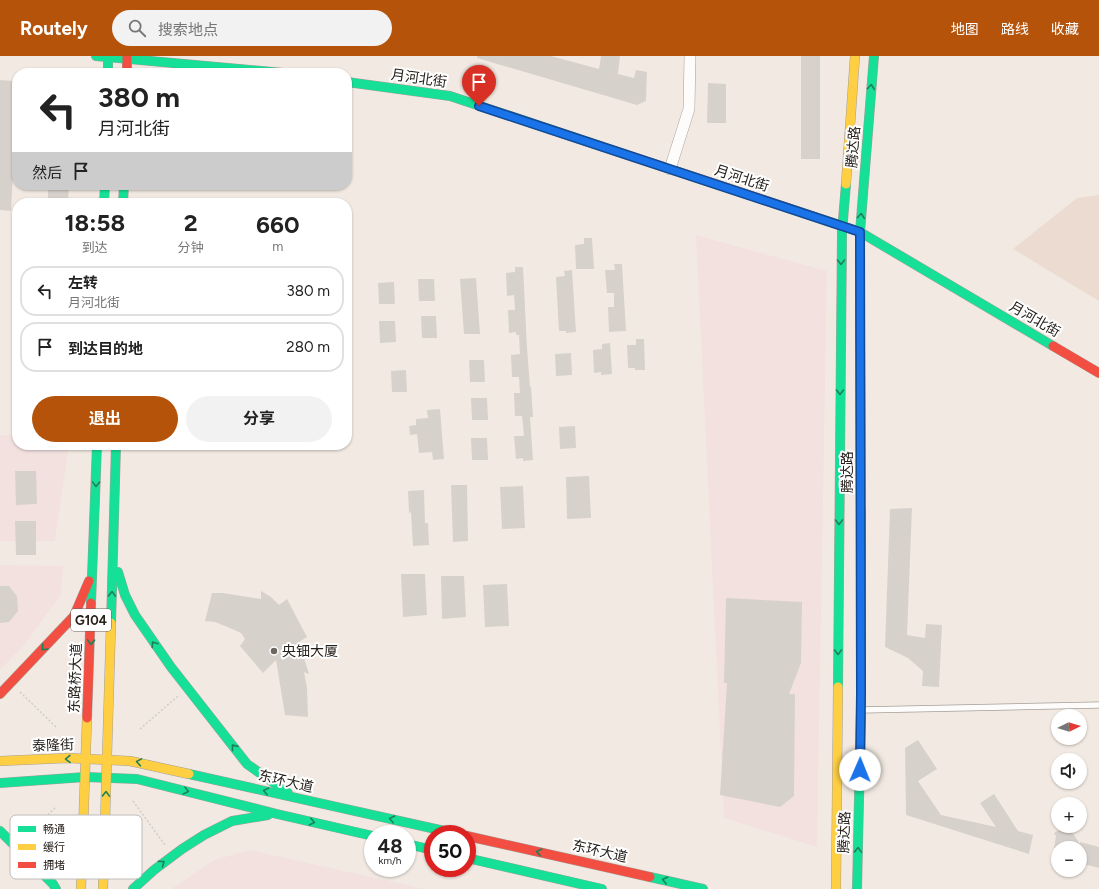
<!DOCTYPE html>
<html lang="zh">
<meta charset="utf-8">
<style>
:root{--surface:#fff;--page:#f2f2f2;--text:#222;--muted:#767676;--line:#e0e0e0;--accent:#b45309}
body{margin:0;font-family:Figtree,"Noto Sans SC",sans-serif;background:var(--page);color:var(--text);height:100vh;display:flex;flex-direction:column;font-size:15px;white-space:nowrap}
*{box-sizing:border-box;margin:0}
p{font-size:13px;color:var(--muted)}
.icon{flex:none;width:22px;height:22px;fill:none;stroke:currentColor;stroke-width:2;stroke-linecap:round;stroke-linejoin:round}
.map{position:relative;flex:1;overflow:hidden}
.drawer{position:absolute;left:12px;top:142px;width:340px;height:252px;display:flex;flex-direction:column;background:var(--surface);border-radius:16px;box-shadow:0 1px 3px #0004}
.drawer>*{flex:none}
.hud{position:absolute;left:12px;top:12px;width:340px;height:122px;border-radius:16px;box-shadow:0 1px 3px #0004;background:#fff;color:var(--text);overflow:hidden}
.needle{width:26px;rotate:85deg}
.fabs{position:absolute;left:1051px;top:653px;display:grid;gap:8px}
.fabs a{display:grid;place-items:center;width:36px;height:36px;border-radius:50%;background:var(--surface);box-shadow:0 1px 3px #0004;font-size:20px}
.speed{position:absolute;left:364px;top:769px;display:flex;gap:8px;font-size:20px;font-weight:700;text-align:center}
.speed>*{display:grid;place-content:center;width:52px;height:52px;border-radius:50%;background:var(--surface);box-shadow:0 1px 3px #0004;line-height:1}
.speed small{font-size:10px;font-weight:400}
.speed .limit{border:6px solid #d22;background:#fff;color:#111}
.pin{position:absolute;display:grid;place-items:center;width:34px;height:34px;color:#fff;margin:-41px -17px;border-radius:50% 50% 50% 0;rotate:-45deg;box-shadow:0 0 4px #0007}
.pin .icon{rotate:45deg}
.me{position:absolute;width:44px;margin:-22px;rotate:1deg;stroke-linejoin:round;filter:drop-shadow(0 0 3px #0008)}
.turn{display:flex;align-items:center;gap:14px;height:84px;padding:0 20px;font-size:18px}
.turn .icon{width:52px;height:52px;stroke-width:2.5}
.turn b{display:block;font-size:28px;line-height:34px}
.then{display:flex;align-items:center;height:38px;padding:0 20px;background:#0003;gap:8px;font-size:15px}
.eta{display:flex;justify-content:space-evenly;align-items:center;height:68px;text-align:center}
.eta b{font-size:24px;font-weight:700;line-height:28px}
.primary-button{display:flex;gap:8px;margin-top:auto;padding:8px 20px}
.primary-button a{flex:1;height:46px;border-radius:24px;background:var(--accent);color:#fff;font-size:16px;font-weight:700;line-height:46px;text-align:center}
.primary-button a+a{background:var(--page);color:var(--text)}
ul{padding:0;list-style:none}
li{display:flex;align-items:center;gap:12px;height:50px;margin:0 8px 6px;padding:0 12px;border:2px solid var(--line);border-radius:16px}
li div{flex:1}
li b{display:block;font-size:15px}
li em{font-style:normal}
header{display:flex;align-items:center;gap:24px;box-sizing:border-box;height:56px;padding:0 20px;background:var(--accent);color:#fff}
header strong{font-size:19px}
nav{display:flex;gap:22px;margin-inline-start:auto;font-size:14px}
.search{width:280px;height:36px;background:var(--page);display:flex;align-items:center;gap:10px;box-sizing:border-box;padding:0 14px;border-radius:22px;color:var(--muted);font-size:15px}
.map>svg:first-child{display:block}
</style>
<header>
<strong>Routely</strong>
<div class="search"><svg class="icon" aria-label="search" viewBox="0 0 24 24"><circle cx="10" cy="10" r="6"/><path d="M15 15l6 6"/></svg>搜索地点</div>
<nav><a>地图</a><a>路线</a><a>收藏</a></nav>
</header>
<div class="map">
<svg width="1099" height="833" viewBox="0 0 1099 833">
<rect width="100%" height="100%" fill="#f2eae2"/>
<g fill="#f3e1e0">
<polygon points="696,179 827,215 817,791 724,762"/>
<polygon points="0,379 17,380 17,389 69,389 55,485 0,485"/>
<polygon points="0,509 63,510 61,539 24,589 0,614"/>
<polygon points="250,794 425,833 171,833 214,804"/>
</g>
<polygon fill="#ebdbd0" points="1099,139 1099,245 1013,193 1077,142"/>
<g fill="#d7d1cb">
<polygon points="477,0 551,0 599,13 601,0 620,0 618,18 634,22 636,14 647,16 646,45 637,49 477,2"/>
<rect x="801" y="0" width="19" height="103"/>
<polygon points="0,24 13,25 13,36 17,37 11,155 0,154"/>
<polygon points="708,27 726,28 726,67 707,67"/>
<polygon points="48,129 69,129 68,146 48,145"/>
<polygon points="584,182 592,182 594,213 576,213 575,189 584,188"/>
<polygon points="614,208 622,208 626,275 609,276 608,251 614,251 614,237 607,237 605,214 615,214"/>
<polygon points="515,211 523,211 527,292 530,331 531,331 533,361 530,361 533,404 523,405 523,402 516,403 514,380 524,380 522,360 515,360 514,337 520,337 519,321 512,321 511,299 520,298 519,279 516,279 516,276 509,277 508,254 515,254 514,239 507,240 506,217 515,216"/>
<polygon points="572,214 576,276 566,277 566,275 559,275 556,221 565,220 564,215"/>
<polygon points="476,222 480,278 464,278 460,223"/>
<polygon points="418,223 434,223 435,245 419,245"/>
<polygon points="394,226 395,248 379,248 378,227"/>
<polygon points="421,260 436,260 437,282 422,282"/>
<polygon points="379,265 395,265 396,286 380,287"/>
<polygon points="636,283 644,283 645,314 635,314 635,312 628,312 627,289 636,289"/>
<polygon points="610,287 612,318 601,319 601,316 594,317 593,294 602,293 602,288"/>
<polygon points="571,297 572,319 556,320 555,298"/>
<polygon points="469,304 484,304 485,326 470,326"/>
<polygon points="406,314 407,336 392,336 391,315"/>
<polygon points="471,342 487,342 488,364 472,364"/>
<polygon points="440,353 444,403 433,404 432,396 419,397 417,378 410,379 409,370 416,369 416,363 428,362 427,354"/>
<polygon points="575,370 576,392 560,393 559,371"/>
<polygon points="471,382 487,382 488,404 472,404"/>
<polygon points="15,415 36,415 37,448 16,449"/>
<polygon points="589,420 591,462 567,463 566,421"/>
<polygon points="451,429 467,429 468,485 453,486"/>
<polygon points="523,430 525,472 502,473 500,431"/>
<polygon points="424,434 425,467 428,467 429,489 413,490 411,456 409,457 408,435"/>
<polygon points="912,452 907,579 925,582 926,568 942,569 939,631 922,630 923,615 908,602 885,591 890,453"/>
<polygon points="15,465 36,465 36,499 16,499"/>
<polygon points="401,518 425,518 427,559 403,561"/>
<polygon points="441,520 464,520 466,561 442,563"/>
<polygon points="507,528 509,570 485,571 483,529"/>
<polygon points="0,530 9,530 17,540 18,555 9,566 0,567"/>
<polygon points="261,535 271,541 279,549 287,543 307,581 299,586 309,618 304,616 307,632 308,661 285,659 276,604 263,617 240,590 245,583 241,577 225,570 215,566 205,565 212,537 223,537 261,543"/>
<polygon points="726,542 802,546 801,607 789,638 795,638 794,740 780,751 720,739 727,627 724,627"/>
<polygon points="918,684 937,713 918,725 941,759 996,771 980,747 994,738 1018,775 1033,779 1029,798 906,759 905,692"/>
<polygon points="1066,770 1068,770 1080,788 1080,786 1099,791 1099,812 1080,807 1080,792 1054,792 1056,780 1054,777"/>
</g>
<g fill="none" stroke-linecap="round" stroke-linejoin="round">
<g stroke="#a59f99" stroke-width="7">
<polyline id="lane" points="861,654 1099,649"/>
</g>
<g stroke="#a59f99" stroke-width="12">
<polyline id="street" points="670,113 689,53 690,0"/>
</g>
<g stroke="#a59f99" stroke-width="10">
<g id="fast">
<polyline points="96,0 283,17"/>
<polyline points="108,0 108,17"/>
<polyline points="347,26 450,40 624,98"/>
<polyline points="104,147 105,129"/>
<polyline points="123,147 124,129"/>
<polyline points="788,152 860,176 1053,290"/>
<polyline points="860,287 860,176 874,0"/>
<polyline points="118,516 125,539 135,559 171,611 247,708 288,737"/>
<polyline points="91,547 97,389"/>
<polyline points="111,567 116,389"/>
<polyline points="838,631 842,176 846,128"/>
<polyline points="189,718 458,778"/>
<polyline points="0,727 85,721 137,723 277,758 373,780"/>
<polyline points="0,775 53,828 56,833"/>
<polyline points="407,788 433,794"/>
<polyline points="467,802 602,833"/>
<polyline points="650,821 703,833"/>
<polyline points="133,833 154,814 182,793 204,779 232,765 268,759"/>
<polyline points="857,833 861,654 861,451"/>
</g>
</g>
<g stroke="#a59f99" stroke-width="10">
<g id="slow">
<polyline points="846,128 855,0"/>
<polyline points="860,287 861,451"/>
<polyline points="0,705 68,702 130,705 189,718"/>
<polyline points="81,833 87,662"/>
<polyline points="103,833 111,567"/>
<polyline points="836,833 838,631"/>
</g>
</g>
<g stroke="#a59f99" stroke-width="10">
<g id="jam">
<polyline points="127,0 127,17"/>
<polyline points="624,98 788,152"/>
<polyline points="1053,290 1099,317"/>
<polyline points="0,638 74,560 89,525"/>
<polyline points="87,662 91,547"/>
<polyline points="467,780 650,821"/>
</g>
</g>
<g stroke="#d0ccca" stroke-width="1.5" stroke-dasharray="2 2" stroke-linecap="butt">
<polyline points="20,636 56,671"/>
<polyline points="140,673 178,640"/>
<polyline points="133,745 165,789"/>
<polyline points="25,781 56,751"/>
</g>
<use href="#lane" stroke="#fdfcfb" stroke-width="5.5"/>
<use href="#street" stroke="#fdfcfb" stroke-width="11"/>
<use href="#fast" stroke="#16e098" stroke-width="9"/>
<use href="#slow" stroke="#ffcf43" stroke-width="9"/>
<use href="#jam" stroke="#f24e42" stroke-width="9"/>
</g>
<defs><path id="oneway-chevron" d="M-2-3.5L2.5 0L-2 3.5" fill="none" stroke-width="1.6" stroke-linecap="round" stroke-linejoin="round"/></defs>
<g stroke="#1e805a">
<use href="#oneway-chevron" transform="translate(871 31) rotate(-85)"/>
<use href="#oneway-chevron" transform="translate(861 160) rotate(-85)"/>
<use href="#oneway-chevron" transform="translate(841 206) rotate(90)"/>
<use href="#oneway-chevron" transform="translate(840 336) rotate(90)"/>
<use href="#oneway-chevron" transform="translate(96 428) rotate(92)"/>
<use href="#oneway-chevron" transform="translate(839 466) rotate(90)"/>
<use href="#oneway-chevron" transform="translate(112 538) rotate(-88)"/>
<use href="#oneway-chevron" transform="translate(91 586) rotate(92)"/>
<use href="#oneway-chevron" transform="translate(154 588) rotate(-124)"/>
<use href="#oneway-chevron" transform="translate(44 592) rotate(133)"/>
<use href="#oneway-chevron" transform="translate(838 596) rotate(90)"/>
<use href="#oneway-chevron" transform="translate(234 691) rotate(-129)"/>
<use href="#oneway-chevron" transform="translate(68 703) rotate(179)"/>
<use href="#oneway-chevron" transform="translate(139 706) rotate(-170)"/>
<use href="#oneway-chevron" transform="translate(186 735) rotate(14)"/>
<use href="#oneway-chevron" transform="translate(266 735) rotate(-167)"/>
<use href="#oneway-chevron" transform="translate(106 738) rotate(-88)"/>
<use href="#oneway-chevron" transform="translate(392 763) rotate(-167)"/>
<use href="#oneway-chevron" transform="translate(312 766) rotate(13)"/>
<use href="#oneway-chevron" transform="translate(858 794) rotate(-88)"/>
<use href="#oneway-chevron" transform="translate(539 796) rotate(-167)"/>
<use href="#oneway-chevron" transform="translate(162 807) rotate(-36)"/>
<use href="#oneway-chevron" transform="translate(665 824) rotate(-167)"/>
</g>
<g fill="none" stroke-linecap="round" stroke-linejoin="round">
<g stroke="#114b97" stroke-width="10">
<polyline id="route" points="479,50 860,176 861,638 860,714"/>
</g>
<use href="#route" stroke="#1a73e8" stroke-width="7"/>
</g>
<circle fill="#6e6761" stroke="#fff" stroke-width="1.5" cx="274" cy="595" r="4"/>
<g text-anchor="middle" stroke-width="4" stroke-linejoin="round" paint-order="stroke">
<rect fill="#fff" stroke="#686460" stroke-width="1" x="71" y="553" width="40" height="22" rx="3"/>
<g font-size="13" font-weight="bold" fill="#27211c">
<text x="91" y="569">G104</text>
</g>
<g font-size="14" fill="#27211c" stroke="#fff">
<text transform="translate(419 22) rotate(8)" y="5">月河北街</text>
<text transform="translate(853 91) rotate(-85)" y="5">腾达路</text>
<text transform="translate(742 122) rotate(18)" y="5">月河北街</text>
<text transform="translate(1035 263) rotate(30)" y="5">月河北街</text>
<text transform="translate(847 416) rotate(-90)" y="5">腾达路</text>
<text transform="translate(75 622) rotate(-88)" y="5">东路桥大道</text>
<text transform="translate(53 689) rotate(-2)" y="5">泰隆街</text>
<text transform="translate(286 725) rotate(13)" y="5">东环大道</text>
<text transform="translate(844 776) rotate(-88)" y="5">腾达路</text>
<text transform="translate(600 795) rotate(13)" y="5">东环大道</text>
</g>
<g font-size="14" fill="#27211c" stroke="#fff" text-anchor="start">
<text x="282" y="600">央钿大厦</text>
</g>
</g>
<rect x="10" y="759" width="132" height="64" rx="6" fill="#fff" stroke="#bebcbb" stroke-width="1"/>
<rect x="18" y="770" width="18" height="6" fill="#16e098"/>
<rect x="18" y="788" width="18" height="6" fill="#ffcf43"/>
<rect x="18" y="806" width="18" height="6" fill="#f24e42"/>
<g font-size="11" fill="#27211c">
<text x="43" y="777">畅通</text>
<text x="43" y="795">缓行</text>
<text x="43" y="813">拥堵</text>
</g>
</svg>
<div class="fabs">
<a><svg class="needle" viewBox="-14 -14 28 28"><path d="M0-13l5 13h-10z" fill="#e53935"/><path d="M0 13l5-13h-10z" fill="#767676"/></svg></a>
<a><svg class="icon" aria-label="sound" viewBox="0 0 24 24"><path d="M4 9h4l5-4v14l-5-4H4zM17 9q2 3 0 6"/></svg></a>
<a>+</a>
<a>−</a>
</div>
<div class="speed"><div>48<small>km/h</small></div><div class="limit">50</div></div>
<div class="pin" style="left:479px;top:50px;background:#d93025"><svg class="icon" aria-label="arrive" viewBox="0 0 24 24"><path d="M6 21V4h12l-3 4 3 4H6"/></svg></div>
<svg class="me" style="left:860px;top:714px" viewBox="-20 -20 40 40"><circle r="19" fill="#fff"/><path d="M0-13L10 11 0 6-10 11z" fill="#1a73e8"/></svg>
<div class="hud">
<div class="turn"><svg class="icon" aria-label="left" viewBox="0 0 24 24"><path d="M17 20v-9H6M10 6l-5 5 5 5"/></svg><div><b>380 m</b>月河北街</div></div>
<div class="then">然后<svg class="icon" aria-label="arrive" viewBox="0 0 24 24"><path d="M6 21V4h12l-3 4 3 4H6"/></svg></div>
</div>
<section class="drawer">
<div class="eta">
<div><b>18:58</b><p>到达</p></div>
<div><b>2</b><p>分钟</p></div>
<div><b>660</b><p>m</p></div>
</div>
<ul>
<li><svg class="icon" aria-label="left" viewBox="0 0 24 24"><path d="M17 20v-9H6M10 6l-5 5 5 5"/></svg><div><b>左转</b><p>月河北街</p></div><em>380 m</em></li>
<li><svg class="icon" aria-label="arrive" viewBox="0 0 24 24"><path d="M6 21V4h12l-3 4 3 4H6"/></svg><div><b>到达目的地</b></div><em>280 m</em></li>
</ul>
<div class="primary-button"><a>退出</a><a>分享</a></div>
</section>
</div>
